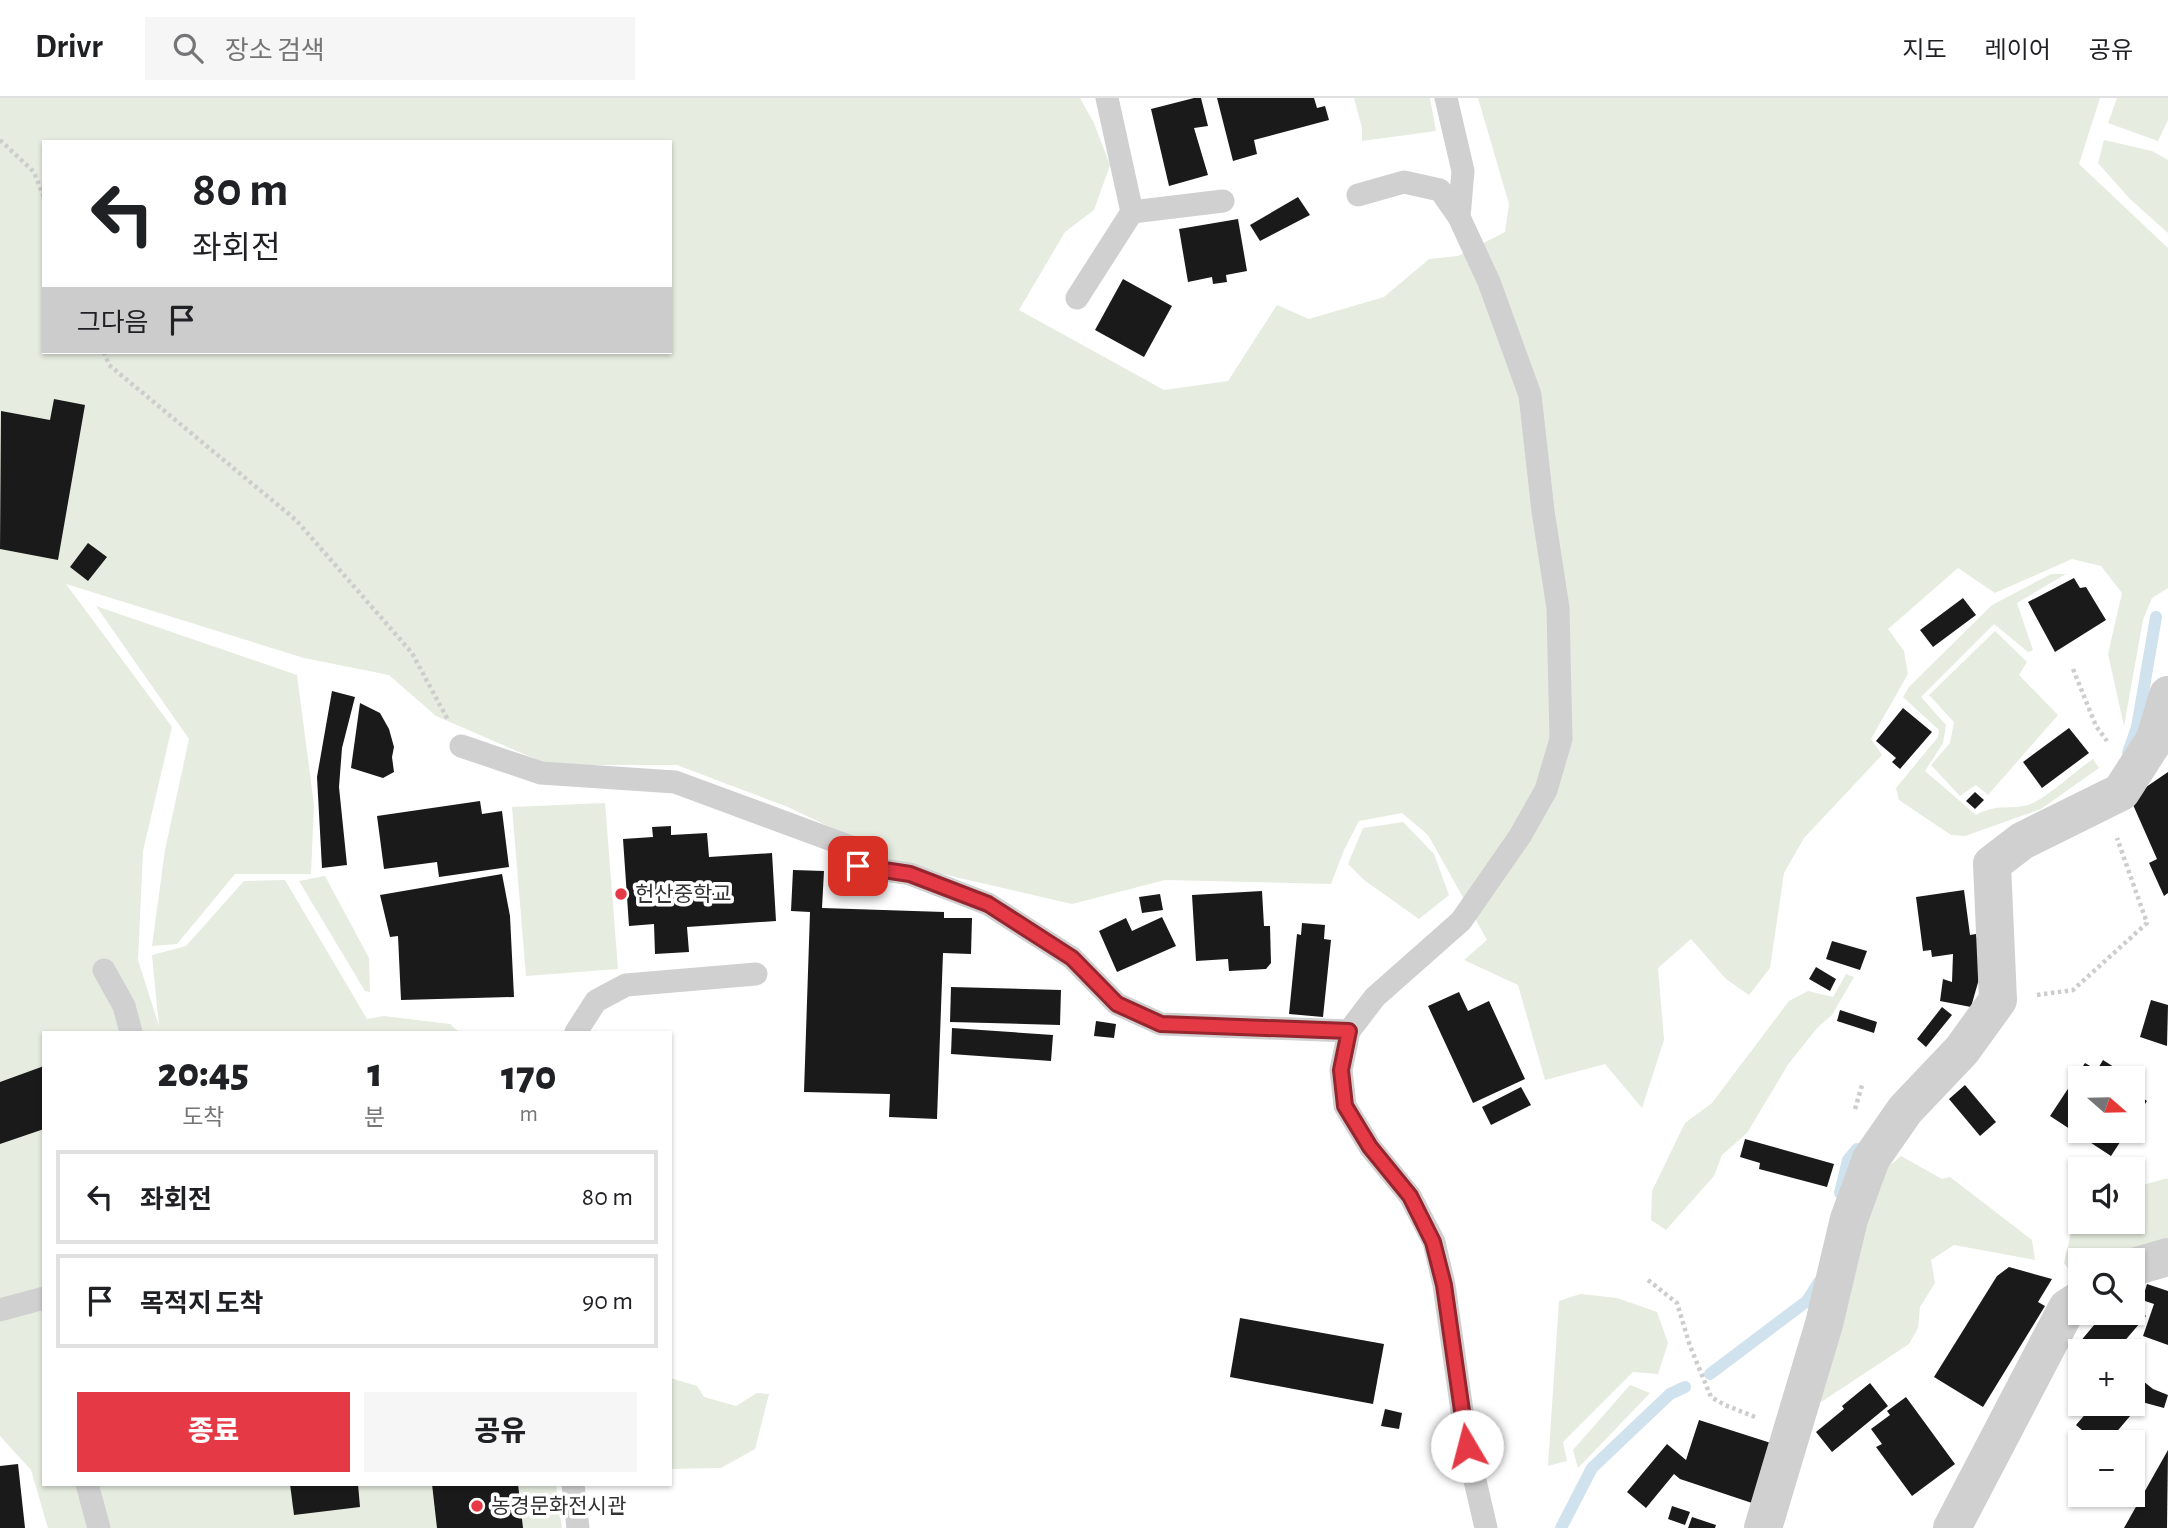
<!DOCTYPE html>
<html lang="ko">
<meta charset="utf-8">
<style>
:root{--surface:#fff;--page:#f6f6f6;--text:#202124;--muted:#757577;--line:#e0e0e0;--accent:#e63946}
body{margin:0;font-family:"Alegreya Sans","Noto Sans KR",sans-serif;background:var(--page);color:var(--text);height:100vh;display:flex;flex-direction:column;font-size:26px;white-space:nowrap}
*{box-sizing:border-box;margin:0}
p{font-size:23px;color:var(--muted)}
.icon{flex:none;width:38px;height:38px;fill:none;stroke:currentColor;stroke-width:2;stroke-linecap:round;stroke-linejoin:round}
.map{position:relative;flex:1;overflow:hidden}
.sheet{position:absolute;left:42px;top:933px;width:630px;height:455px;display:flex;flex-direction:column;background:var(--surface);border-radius:0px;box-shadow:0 2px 5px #0004}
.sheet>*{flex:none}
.guide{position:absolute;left:42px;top:42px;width:630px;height:214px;border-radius:0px;box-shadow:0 2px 5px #0004;background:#fff;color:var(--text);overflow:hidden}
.needle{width:46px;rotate:110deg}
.fabs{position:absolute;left:2068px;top:968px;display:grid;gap:14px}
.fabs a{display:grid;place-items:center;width:77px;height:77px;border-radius:0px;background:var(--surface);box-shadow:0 2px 5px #0004;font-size:35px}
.pin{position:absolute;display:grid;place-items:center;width:60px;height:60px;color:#fff;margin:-30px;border-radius:14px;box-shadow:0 4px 10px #0006}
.me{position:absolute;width:77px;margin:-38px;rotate:352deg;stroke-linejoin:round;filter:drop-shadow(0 0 5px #0008)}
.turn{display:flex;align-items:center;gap:24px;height:147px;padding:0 35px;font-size:32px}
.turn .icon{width:91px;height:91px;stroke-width:2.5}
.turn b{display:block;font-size:49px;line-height:60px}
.then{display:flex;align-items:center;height:66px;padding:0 35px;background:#0003;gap:14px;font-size:26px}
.eta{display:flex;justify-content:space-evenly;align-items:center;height:119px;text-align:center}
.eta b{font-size:42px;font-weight:800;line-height:49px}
.action{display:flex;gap:14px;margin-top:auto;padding:14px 35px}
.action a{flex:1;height:80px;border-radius:0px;background:var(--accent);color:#fff;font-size:28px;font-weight:800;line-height:80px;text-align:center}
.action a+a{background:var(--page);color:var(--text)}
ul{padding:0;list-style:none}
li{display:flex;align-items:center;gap:21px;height:94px;margin:0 14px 10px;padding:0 21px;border:4px solid var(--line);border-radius:0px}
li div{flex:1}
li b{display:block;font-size:26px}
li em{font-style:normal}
header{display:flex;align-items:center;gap:42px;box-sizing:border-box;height:98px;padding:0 35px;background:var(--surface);border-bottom:2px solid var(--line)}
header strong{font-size:33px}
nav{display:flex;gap:38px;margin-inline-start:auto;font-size:24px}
.search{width:490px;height:63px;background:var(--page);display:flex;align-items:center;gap:18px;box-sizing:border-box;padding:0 24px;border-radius:0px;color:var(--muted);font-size:26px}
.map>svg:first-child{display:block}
</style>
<header>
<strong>Drivr</strong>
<div class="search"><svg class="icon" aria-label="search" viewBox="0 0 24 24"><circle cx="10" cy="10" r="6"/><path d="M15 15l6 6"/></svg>장소 검색</div>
<nav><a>지도</a><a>레이어</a><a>공유</a></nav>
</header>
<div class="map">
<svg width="2168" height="1430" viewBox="0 0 2168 1430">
<rect width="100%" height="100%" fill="#fff"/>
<g fill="#e6ecdf" fill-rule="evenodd">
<path d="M0,0H1080L1094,25L1110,67L1094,112L1065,134L1019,212L1164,292L1228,283L1277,207L1309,221L1384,199L1429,161L1458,158L1505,134L1509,106L1478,0H2100L2079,66L2168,150V490L2152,500L2143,522L2124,628L2108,556L2122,495L2101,468L2072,461L1995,495L1958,470L1888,531L1904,553L1908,576L1871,641L1882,657L1804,740L1784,775L1770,870L1749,897L1726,881L1691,841L1658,870L1664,942L1642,1010L1605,966L1545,982L1518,887L1464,862L1487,842L1428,737L1402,715L1359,723L1344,752L1331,786L1165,782L1072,806L869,759L861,744L788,709L677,667H549L436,618L389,577L304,560L66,486L172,629L143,753L138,862L159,928L152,857L186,848L244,783L285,782L367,921L384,918L450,926L459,934H44V1386H556L562,1430H48L31,1372L0,1338ZM44,44H670V254H44Z"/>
<polygon points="1354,0 1430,0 1436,33 1362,43 1362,30"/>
<polygon points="2117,0 2168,0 2168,22 2158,43 2108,25"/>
<polygon points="2104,42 2152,53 2168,62 2168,135 2129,100 2098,65"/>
<path d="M2051,476H2066L2017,505L2033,552L2028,554L1994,526L1921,599L1946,627L1943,645L1925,673L1976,717C1997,704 2015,714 2035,704C2055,693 2074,674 2093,661L2099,670L2041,711L1965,738L1951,737L1899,702L1896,690L1938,639L1939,632L1903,599L1909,589L1992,507Z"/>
<polygon points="96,508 297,577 314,707 311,776 235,776 177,846 152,848 165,752 189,641"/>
<polygon points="1995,533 2027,564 2019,577 2058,617 1988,697 1976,687 1960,698 1931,667 1950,645 1954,624 1929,597"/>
<polygon points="605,705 618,871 526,878 512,709"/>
<polygon points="1403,724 1434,756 1449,797 1419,821 1364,782 1348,766 1363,730"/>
<polygon points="325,778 369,860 370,894 365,893 299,783"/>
<polygon points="1846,876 1854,879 1832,917 1818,929 1789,965 1747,1035 1722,1057 1714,1078 1666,1132 1651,1122 1652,1093 1685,1025 1712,1005 1789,903 1808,893 1833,899"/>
<polygon points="1901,1058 1942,1081 1950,1079 2032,1142 2035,1162 1954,1147 1931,1162 1935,1185 1920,1209 1918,1230 1909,1246 1812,1310 1882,1074"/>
<polygon points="2164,1081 2168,1081 2168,1147 2123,1162 2081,1162 2081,1187 2073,1192 2072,1176 2064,1165 2081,1091 2081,1124 2133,1124 2133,1090"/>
<polygon points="1580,1196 1617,1200 1657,1214 1668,1245 1658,1276 1633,1274 1563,1344 1567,1363 1548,1368 1559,1203"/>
<polygon points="670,1280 697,1288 704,1299 736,1308 757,1295 769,1296 755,1351 721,1370 670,1371"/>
<polygon points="1630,1287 1650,1295 1578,1370 1573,1352"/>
</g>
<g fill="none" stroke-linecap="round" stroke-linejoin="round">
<g stroke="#cfe2ee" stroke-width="12">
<polyline points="2128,655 2137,629 2156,519"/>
<polyline points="1840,1095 1848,1062 1857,1051"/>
<polyline points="1710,1276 1807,1203 1819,1184"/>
<polyline points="1561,1430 1592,1370 1670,1296 1685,1289"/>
</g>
</g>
<g fill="#1a1a1a">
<polygon points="1194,0 1201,0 1208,28 1194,30 1208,77 1169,88 1151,11"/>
<polygon points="1217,0 1314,0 1317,10 1325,8 1329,22 1254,42 1257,56 1233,63"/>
<polygon points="1298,99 1310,117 1260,143 1250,127"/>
<polygon points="1238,121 1247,173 1226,177 1227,184 1213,186 1212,179 1188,184 1179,131"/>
<polygon points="1123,181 1172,208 1144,259 1095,232"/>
<polygon points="54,301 85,307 58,462 0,451 1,313 50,322"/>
<polygon points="88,445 107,459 88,483 70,469"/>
<polygon points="2074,480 2080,490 2086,489 2106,522 2055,554 2028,504"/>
<polygon points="1963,500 1976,517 1933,549 1920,532"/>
<polygon points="332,593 355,599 342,650 339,689 347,767 322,770 317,679"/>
<polygon points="360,605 380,615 389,631 394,649 392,659 394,674 383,680 351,670"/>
<polygon points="1903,610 1932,634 1900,671 1892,664 1896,660 1876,643"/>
<polygon points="2069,630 2089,655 2042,690 2023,664"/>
<polygon points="2168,674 2168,795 2164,798 2149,765 2157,761 2130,700"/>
<polygon points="1975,694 1984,702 1975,711 1966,703"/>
<polygon points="480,703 482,716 502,713 509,769 439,779 437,764 384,771 377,718"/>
<polygon points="671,728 671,737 707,735 709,759 772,755 776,823 687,829 689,854 655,856 654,826 629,828 623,741 653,739 652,729"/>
<polygon points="793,772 824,773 822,810 944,814 944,820 972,820 971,856 943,855 937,1021 889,1019 890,996 804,994 810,814 791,813"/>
<polygon points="502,776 510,818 514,899 401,902 398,838 390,839 380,797"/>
<polygon points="1964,792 1970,837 1976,836 1983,867 1971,909 1940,903 1943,881 1952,884 1953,856 1932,859 1931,852 1923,853 1916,799"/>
<polygon points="1262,793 1264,828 1270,828 1271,865 1266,871 1229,873 1228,861 1196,863 1192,797"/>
<polygon points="1160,796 1163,812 1142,815 1139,799"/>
<polygon points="1162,819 1176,848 1117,874 1099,833 1126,820 1132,833"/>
<polygon points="1302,825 1325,827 1324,841 1331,842 1323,919 1289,916 1297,836 1301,837"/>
<polygon points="1832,843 1867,853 1860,872 1826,861"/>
<polygon points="1816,869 1836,881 1830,893 1809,881"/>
<polygon points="951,889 1061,892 1060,927 950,924"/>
<polygon points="1459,894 1468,913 1489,903 1525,981 1473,1005 1428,908"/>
<polygon points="2151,902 2168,907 2167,948 2140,939"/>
<polygon points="1942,909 1952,917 1926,949 1917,941"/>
<polygon points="1840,912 1877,924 1874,935 1837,923"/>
<polygon points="1096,923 1116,926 1114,940 1094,938"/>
<polygon points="952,930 1053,937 1051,963 951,956"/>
<polygon points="2103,962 2131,980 2081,980 2081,1032 2128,1032 2111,1058 2050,1018 2085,965 2097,972"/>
<polygon points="44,968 44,1031 0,1046 0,984"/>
<polygon points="1965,987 1996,1024 1980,1038 1949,1001"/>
<polygon points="1521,989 1531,1007 1491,1027 1482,1009"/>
<polygon points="2133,993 2147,1003 2133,1024"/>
<polygon points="1745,1041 1834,1066 1827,1089 1759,1071 1760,1065 1740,1059"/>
<polygon points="2009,1169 2052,1181 2038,1204 2045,1208 1983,1309 1934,1279 1997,1178"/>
<polygon points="2147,1186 2168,1193 2168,1247 2143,1238 2154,1206 2142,1202"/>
<polygon points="2133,1207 2146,1218 2116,1253 2081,1253 2081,1257 2074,1251 2105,1214 2133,1214"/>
<polygon points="1240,1220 1384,1246 1373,1306 1230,1279"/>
<polygon points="2133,1275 2153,1291 2168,1297 2164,1310 2142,1304 2108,1344 2096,1344 2076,1327 2094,1306 2133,1306"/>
<polygon points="1870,1285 1888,1308 1832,1354 1816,1334 1844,1311 1842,1308"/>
<polygon points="1906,1299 1955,1366 1912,1398 1876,1349 1882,1346 1871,1331 1890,1317 1887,1313"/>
<polygon points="1385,1311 1402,1315 1399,1331 1381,1328"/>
<polygon points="1699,1322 1774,1346 1755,1406 1680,1381 1674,1376 1646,1410 1627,1394 1667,1346 1686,1362"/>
<polygon points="2168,1352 2167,1430 2124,1430"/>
<polygon points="18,1366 25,1430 0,1430 0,1368"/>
<polygon points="290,1386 358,1386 360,1409 294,1417"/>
<polygon points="432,1386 518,1386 523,1430 437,1430"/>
<polygon points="1672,1408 1690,1414 1685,1427 1668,1421"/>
<polygon points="1692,1419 1716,1427 1715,1430 1688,1430"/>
</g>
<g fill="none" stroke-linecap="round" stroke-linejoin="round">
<g stroke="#cdcdcd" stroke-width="4.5" stroke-dasharray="3.5 3.5" stroke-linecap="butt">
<polyline points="0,42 34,74 44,100"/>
<polyline points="104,254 109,267 296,422 412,555 448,622"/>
<polyline points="2073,571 2096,628 2107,643"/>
<polyline points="2037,897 2073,892 2147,825 2117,740"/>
<polyline points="1855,1011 1863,984"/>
<polyline points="1648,1182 1677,1205 1690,1248 1711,1299 1725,1307 1755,1319"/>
</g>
<g stroke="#d0d0d0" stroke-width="23">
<polyline points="1446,0 1463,73 1459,119 1489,184 1530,297 1543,413 1558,510 1561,641 1546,692 1520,738 1461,823 1375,899 1349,933 1341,972 1345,1008 1370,1049 1410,1098 1434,1144 1444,1187 1467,1348 1486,1430"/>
<polyline points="1358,97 1404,84 1440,92 1459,119"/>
<polyline points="1132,114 1223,103"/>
<polyline points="1077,200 1132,114 1107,0"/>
<polyline points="461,648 541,675 675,684 851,749 858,768 910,776 988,806 1072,860 1117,906 1161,926 1349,933"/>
<polyline points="104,872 124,908 131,934"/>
<polyline points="576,934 596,903 626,887 756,876"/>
<polyline points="0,1212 44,1200"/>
<polyline points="87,1386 99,1430"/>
<polyline points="573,1386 578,1430"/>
</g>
<g stroke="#d0d0d0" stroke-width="38">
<polyline points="2133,1169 2168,1159"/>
<polyline points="1763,1430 1824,1226 1849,1121 1871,1061 1905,1012 1962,952 1998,902 1992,766 2022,743 2121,694 2155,641 2168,597"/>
<polyline points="1952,1430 2067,1210 2081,1201"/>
</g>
</g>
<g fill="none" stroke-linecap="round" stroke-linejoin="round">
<g stroke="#96252e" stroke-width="18">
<polyline id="route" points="858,768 910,776 988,806 1072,860 1117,906 1161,926 1349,933 1341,972 1345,1008 1370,1049 1410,1098 1433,1144 1444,1187 1467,1348"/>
</g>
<use href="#route" stroke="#e63946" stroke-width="12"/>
</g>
<g fill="#e63946" stroke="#fff" stroke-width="2.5">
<circle cx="621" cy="796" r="7"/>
<circle cx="477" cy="1408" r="7"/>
</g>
<g text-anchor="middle" stroke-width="7" stroke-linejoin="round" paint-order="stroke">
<g font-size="21" fill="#333" stroke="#fff" text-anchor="start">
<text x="635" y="803">헌산중학교</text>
<text x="491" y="1415">농경문화전시관</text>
</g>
</g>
</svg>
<div class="fabs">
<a><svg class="needle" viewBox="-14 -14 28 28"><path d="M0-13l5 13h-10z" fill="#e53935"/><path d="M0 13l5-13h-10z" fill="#757577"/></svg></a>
<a><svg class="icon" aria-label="sound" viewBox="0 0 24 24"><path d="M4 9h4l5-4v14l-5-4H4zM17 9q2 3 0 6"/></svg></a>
<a><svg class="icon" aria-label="search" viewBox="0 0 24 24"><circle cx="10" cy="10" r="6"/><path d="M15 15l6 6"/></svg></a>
<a>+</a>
<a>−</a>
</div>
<div class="pin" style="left:858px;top:768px;background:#d93025"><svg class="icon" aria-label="arrive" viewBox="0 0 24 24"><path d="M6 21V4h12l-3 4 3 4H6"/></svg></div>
<svg class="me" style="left:1467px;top:1348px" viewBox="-20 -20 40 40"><circle r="19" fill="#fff"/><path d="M0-13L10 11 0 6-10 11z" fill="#e63946"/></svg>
<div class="guide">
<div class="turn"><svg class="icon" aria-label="left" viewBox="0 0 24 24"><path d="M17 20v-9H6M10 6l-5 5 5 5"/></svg><div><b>80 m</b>좌회전</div></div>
<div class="then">그다음<svg class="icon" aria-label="arrive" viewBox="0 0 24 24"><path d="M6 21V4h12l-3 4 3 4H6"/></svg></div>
</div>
<section class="sheet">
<div class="eta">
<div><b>20:45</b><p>도착</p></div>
<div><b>1</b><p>분</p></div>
<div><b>170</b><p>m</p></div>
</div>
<ul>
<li><svg class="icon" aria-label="left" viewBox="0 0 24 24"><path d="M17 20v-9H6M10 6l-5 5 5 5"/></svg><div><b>좌회전</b></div><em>80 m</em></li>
<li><svg class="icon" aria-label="arrive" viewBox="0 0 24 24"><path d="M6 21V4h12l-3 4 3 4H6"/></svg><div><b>목적지 도착</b></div><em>90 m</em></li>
</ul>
<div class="action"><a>종료</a><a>공유</a></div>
</section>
</div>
